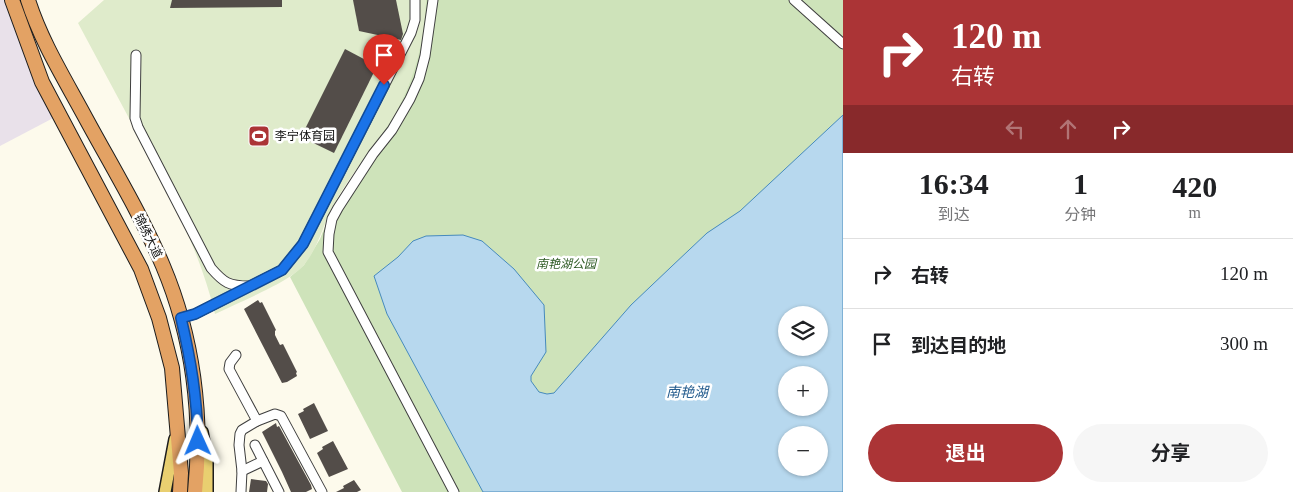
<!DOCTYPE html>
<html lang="zh">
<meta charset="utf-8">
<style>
:root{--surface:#fff;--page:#f6f6f6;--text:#202124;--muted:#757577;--line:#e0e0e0;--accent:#ab3436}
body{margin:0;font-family:"Times New Roman","Noto Sans SC",serif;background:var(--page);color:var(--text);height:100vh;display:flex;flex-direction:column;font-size:19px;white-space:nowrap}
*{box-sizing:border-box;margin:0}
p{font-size:16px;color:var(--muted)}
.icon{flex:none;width:28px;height:28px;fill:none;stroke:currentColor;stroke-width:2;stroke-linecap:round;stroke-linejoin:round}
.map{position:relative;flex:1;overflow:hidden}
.panel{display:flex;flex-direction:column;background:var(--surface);width:450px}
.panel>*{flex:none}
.top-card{background:#ab3436;color:#fff;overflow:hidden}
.buttons{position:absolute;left:778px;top:306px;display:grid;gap:10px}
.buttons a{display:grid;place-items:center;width:50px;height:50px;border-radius:50%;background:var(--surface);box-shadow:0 1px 4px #0004;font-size:25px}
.pin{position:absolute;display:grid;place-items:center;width:42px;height:42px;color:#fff;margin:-51px -21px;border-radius:50% 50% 50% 0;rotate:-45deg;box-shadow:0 0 5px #0007}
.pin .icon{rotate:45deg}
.me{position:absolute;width:55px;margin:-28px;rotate:359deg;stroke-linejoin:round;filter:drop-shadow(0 0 4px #0008)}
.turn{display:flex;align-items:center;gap:18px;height:105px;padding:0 25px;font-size:22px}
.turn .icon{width:65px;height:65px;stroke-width:2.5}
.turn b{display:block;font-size:35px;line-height:42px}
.lanes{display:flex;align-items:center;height:48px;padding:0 25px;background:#0003;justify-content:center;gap:25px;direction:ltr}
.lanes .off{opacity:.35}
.eta{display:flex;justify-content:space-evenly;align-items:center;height:85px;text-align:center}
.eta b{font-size:30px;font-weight:700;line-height:35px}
.cta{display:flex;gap:10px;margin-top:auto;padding:10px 25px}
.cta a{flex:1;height:58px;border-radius:30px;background:var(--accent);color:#fff;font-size:20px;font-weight:700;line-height:58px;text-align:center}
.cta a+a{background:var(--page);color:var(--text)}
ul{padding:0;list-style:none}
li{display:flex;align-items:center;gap:15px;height:70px;padding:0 25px;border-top:1px solid var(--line)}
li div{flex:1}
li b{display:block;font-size:19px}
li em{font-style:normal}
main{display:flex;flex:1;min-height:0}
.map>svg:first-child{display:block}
</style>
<main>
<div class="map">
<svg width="843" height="492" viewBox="0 0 843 492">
<rect width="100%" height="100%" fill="#fdfaec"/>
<polygon fill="#e9e1ea" points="0,0 12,0 59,115 0,146"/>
<path fill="#cee3ba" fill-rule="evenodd" d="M426,0H843V492H402L290,277L304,265L320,239L334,204L395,114L408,86ZM786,315H819V348H786ZM786,375H819V408H786ZM786,435H819V468H786Z"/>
<path fill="#dfebcb" d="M104,0H426C425,39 415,78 396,112C378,144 352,171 334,204C323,224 319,247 304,265C290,282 237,303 215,314C200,251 169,192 138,135C118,98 98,60 78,23Z"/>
<path fill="#b7d8ee" stroke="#468abd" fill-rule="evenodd" d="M843,115V492H483L387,314L374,276L398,257L413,241L426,236L463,235L482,241L514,269L544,305L546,352L531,376V381L539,392L547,394L554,393L631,305L671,267L707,233L740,211ZM786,315H819V348H786ZM786,375H819V408H786ZM786,435H819V468H786Z"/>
<g fill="#534d49">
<polygon points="172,0 282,0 282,7 170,8"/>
<polygon points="353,0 396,0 403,34 401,40 359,31"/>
<polygon points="345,49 377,66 334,153 301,137"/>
<polygon points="258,300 260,303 262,302 276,330 275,331 275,335 280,345 283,344 297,372 296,373 297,376 287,382 282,383 244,309"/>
<polygon points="314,403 328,431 310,439 298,414 304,411 303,409"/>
<polygon points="276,423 277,427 279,426 311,485 312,489 306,492 291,492 282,472 262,432"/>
<polygon points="333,441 348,469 329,477 317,453 323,449 322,447"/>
<polygon points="251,479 266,481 268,484 267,492 249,492"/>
<polygon points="354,480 361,490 357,492 336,492 344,488 343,486"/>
</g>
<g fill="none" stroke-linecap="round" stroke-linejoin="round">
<g stroke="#3f3f3f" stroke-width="11">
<g id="minor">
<polyline points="433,0 425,56 419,79 410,99 392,130 373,154 338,208 332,219 329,234 328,252 454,492"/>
<polyline points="794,0 843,44"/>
<path d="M136,55L135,118L138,127L211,268C224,283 229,286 249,286"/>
<polyline points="181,318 195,314 282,270 303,244 411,33 415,20 415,0"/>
<polyline points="236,355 230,363 229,369 257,421 275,414 281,416 322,492"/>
<polyline points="255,445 279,492"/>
<polyline points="242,471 263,461"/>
<polyline points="241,492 242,471 239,445 240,434 242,430 257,421"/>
</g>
</g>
<g stroke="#1d1d1d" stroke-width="14">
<g id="major">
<polyline points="202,432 207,460 207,492"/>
<polyline points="165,492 175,439"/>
</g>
</g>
<g stroke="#1d1d1d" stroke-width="16">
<g id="highway">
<polyline points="12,0 42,82 141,269 159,318 172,368 181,473 180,492"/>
<path d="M28,0C41,41 64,78 84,115C111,165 141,214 163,266C193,337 203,416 195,492"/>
</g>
</g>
<use href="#minor" stroke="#fff" stroke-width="9"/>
<use href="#major" stroke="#e9cf70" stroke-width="11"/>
<use href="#highway" stroke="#e3a264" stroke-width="14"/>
</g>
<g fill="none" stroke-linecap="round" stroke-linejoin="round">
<g stroke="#114b97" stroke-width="12">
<path id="route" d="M198,441C197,397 191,361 181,318L195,314L282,270L303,244L384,85"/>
</g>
<use href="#route" stroke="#1a73e8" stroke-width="9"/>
</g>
<defs>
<g id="stadium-square" transform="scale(1.125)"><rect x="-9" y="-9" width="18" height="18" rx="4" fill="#ab3436" stroke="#fff"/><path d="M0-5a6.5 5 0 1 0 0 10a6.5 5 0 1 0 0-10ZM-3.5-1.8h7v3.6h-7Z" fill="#fff"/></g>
</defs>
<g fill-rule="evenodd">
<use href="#stadium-square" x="259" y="136"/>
</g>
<g text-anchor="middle" stroke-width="5" stroke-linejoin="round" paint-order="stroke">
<g font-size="12" fill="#0c0c0c" stroke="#fff" text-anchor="start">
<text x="275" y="140">李宁体育园</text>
</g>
<g font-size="12" fill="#0c0c0c" stroke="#fff">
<text transform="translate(148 236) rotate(64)" y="4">锦绣大道</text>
</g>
<g font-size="12" font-style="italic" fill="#2e5b24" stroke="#fff">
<text x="566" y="268">南艳湖公园</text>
</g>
<g font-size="14" font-style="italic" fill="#245c8e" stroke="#fff">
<text x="687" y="397">南艳湖</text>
</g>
</g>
</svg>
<div class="buttons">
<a><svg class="icon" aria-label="layers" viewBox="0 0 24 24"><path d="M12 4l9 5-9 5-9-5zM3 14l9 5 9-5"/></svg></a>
<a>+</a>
<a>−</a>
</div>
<div class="pin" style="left:384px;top:85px;background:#d93025"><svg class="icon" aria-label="arrive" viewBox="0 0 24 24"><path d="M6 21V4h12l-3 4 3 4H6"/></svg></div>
<svg class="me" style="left:198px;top:441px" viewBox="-20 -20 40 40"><path d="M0-17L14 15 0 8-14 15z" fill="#1a73e8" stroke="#fff" stroke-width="4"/></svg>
</div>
<section class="panel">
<div class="top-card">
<div class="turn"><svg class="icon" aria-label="right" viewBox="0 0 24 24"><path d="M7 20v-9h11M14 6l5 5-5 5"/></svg><div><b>120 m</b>右转</div></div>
<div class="lanes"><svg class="icon off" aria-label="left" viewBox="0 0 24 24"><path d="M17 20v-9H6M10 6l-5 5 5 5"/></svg><svg class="icon off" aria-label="ahead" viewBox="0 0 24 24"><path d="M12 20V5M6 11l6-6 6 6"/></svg><svg class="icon" aria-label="right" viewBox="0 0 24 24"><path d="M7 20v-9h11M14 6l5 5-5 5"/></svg></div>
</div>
<div class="eta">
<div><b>16:34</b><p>到达</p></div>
<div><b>1</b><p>分钟</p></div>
<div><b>420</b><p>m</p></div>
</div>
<ul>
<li><svg class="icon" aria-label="right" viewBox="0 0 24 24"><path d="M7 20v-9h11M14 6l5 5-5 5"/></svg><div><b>右转</b></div><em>120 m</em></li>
<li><svg class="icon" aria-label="arrive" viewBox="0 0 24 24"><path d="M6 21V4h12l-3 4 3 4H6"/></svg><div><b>到达目的地</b></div><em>300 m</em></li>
</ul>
<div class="cta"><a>退出</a><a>分享</a></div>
</section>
</main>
